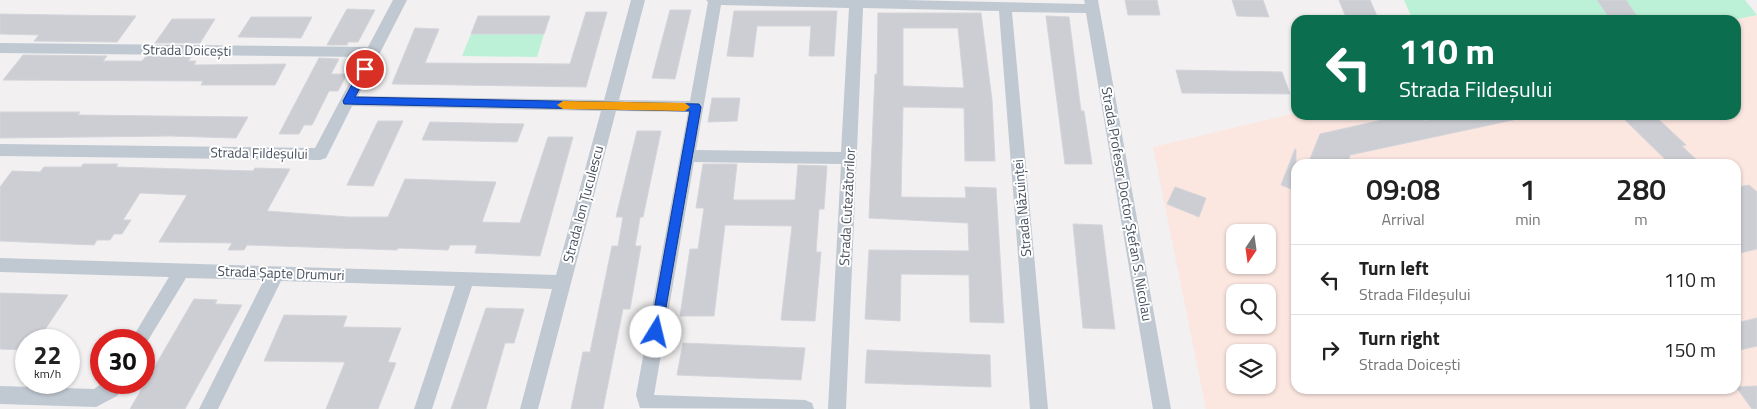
<!DOCTYPE html>
<meta charset="utf-8">
<style>
:root{--surface:#fff;--page:#f2f2f2;--text:#222;--muted:#767676;--line:#e0e0e0}
body{margin:0;font-family:"Titillium Web",sans-serif;background:var(--page);color:var(--text);height:100vh;display:flex;flex-direction:column;font-size:19px;white-space:nowrap}
*{box-sizing:border-box;margin:0}
p{font-size:16px;color:var(--muted)}
.icon{flex:none;width:28px;height:28px;fill:none;stroke:currentColor;stroke-width:2;stroke-linecap:round;stroke-linejoin:round}
.map{position:relative;flex:1;overflow:hidden}
.panel{position:absolute;left:1291px;top:159px;width:450px;height:235px;display:flex;flex-direction:column;background:var(--surface);border-radius:15px;box-shadow:0 1px 4px #0004}
.panel>*{flex:none}
.hud{position:absolute;left:1291px;top:15px;width:450px;height:105px;border-radius:15px;box-shadow:0 1px 4px #0004;background:#0b6e4f;color:#fff;overflow:hidden}
.needle{width:32px;rotate:193deg}
.fabs{position:absolute;left:1226px;top:224px;display:grid;gap:10px}
.fabs a{display:grid;place-items:center;width:50px;height:50px;border-radius:10px;background:var(--surface);box-shadow:0 1px 4px #0004;font-size:25px}
.speed{position:absolute;left:15px;top:329px;display:flex;gap:10px;font-size:25px;font-weight:700;text-align:center}
.speed>*{display:grid;place-content:center;width:65px;height:65px;border-radius:50%;background:var(--surface);box-shadow:0 1px 4px #0004;line-height:1}
.speed small{font-size:12px;font-weight:400}
.speed .limit{border:8px solid #d22;background:#fff;color:#111}
.pin{position:absolute;display:grid;place-items:center;width:42px;height:42px;color:#fff;margin:-21px;border:2px solid #fff;border-radius:50%;box-shadow:0 1px 5px #0007}
.me{position:absolute;width:55px;margin:-28px;rotate:9deg;stroke-linejoin:round;filter:drop-shadow(0 0 4px #0008)}
.turn{display:flex;align-items:center;gap:18px;height:105px;padding:0 25px;font-size:22px}
.turn .icon{width:65px;height:65px;stroke-width:2.5}
.turn b{display:block;font-size:35px;line-height:42px}
.eta{display:flex;justify-content:space-evenly;align-items:center;height:85px;text-align:center}
.eta b{font-size:30px;font-weight:600;line-height:35px}
ul{padding:0;list-style:none}
li{display:flex;align-items:center;gap:15px;height:70px;padding:0 25px;border-top:1px solid var(--line)}
li div{flex:1}
li b{display:block;font-size:19px}
li em{font-style:normal}
.map>svg:first-child{display:block}
</style>
<div class="map">
<svg width="1757" height="409" viewBox="0 0 1757 409">
<rect width="100%" height="100%" fill="#f2f0f0"/>
<path fill="#fce6e0" fill-rule="evenodd" d="M1757,15V409H1206L1153,147L1296,113V115H1736V20H1733ZM1296,164H1736V389H1296ZM1235,232H1268V265H1235ZM1235,292H1268V325H1235ZM1235,352H1268V385H1235Z"/>
<g fill="#bdf1d7">
<polygon points="1404,0 1745,0 1757,15 1733,20 1413,20"/>
<polygon points="471,34 544,34 537,57 462,56"/>
</g>
<g fill="#ccced4" stroke="#d4d5db" fill-rule="evenodd">
<polygon points="1125,0 1157,0 1160,15 1128,15"/>
<polygon points="1232,0 1263,0 1269,17 1237,16"/>
<polygon points="1339,0 1370,0 1377,16 1345,15"/>
<polygon points="1597,0 1626,0 1639,19 1610,19"/>
<polygon points="347,9 375,10 358,42 348,42 347,45 327,45"/>
<polygon points="670,10 691,10 675,79 652,78"/>
<polygon points="734,11 837,11 834,56 809,56 811,26 757,26 753,57 727,56"/>
<polygon points="586,12 607,12 586,87 392,84 415,28 439,29 425,63 570,64"/>
<path d="M878,13H981L992,100L995,161H965L964,108L903,107L901,197L966,198L965,187L996,188L1004,323L970,322L969,275L901,274L900,321L865,319L869,250L969,251L968,223L869,218L875,74L877,75ZM903,28H958L964,88L903,86Z"/>
<polygon points="0,14 62,15 136,16 117,42 34,41 39,35 0,34"/>
<polygon points="478,16 550,16 544,34 471,34"/>
<polygon points="1046,16 1069,17 1081,111 1084,111 1092,164 1065,164"/>
<polygon points="251,17 312,17 301,38 238,37"/>
<polygon points="172,19 215,19 200,43 155,43"/>
<polygon points="23,55 107,56 103,61 142,61 146,56 191,57 188,61 196,61 194,65 286,64 275,85 201,85 203,81 3,80"/>
<polygon points="319,58 339,59 331,74 347,74 338,91 329,91 312,125 304,125 299,134 279,134"/>
<polygon points="1176,70 1282,72 1290,94 1182,93"/>
<polygon points="712,98 740,98 737,121 708,122"/>
<polygon points="0,112 80,112 78,115 248,117 236,138 170,136 0,138"/>
<polygon points="1404,115 1419,115 1424,121 1450,115 1512,115 1513,120 1350,155 1348,164 1308,164 1320,134"/>
<polygon points="1620,115 1654,115 1686,145 1682,146 1701,164 1670,164"/>
<polygon points="378,121 403,121 373,186 347,185"/>
<polygon points="430,122 524,124 517,142 422,140"/>
<polygon points="637,131 661,131 643,217 640,217 638,230 635,246 641,246 630,309 623,309 603,409 571,409 583,352 590,352 612,246 618,246 623,217 616,217"/>
<polygon points="548,137 573,137 540,256 475,253 477,245 450,245 448,250 398,248 397,250 247,245 244,250 228,250 232,243 159,242 187,195 140,193 123,220 131,220 122,234 114,234 110,240 97,240 94,245 0,241 0,187 12,171 40,172 44,167 81,167 83,164 118,164 116,167 253,171 255,168 290,169 267,211 348,217 388,217 405,179 496,182 482,222 520,223"/>
<polygon points="1295,149 1296,149 1296,191 1281,185"/>
<polygon points="703,164 737,164 733,200 795,200 798,165 827,166 824,209 819,209 816,252 821,252 815,321 781,320 792,226 725,225 714,316 680,316 690,249 698,249 704,208 696,208"/>
<polygon points="1749,185 1757,192 1757,249 1736,254 1736,187"/>
<polygon points="1175,187 1206,198 1199,217 1167,204"/>
<polygon points="1073,224 1102,225 1115,329 1083,328"/>
<polygon points="0,293 68,295 38,340 26,340 26,350 0,349"/>
<polygon points="194,299 217,300 215,304 242,305 185,409 130,409"/>
<polygon points="486,308 524,309 514,343 505,343 486,409 451,409"/>
<polygon points="284,315 347,316 343,327 401,328 388,362 396,363 378,409 326,409 345,362 264,361"/>
<polygon points="1757,318 1757,346 1736,351 1736,323"/>
<polygon points="683,343 805,348 801,380 677,375"/>
<polygon points="867,350 990,355 991,387 865,383"/>
<polygon points="1757,386 1757,409 1752,409 1736,387"/>
</g>
<g fill="none" stroke-linecap="round" stroke-linejoin="round">
<g fill="#c0c8d2" fill-rule="evenodd">
<path d="M393,0H407L358,96L604,100L631,0H645L619,100L690,101L708,2L706,0H903L1085,4L1084,0H1098L1171,409H1153L1086,13L1012,12L1048,409H1030L999,11L863,8L846,409H828L841,164L694,162L654,395L805,400L812,403L814,409L640,408L636,395L688,112L616,111L538,409H520L552,289L472,286L432,409H414L455,286L281,281L218,409H199L264,280L186,278L144,347V340H131L169,277L0,272V258L556,275L601,111L352,106L326,158L320,160L0,156V144L315,148L363,57L0,53V43L368,47ZM721,5L849,8L841,152L696,150Z"/>
<polygon points="104,382 124,382 117,396 96,407 0,404 0,386 94,389"/>
</g>
</g>
<polygon fill="#1458e8" stroke="#0d3997" points="365,65 370,69 355,97 699,104 701,107 661,336 656,337 650,332 690,111 344,104 343,101 362,66"/>
<polygon fill="#f59e0b" points="563,101 685,103 690,107 685,111 563,109 557,105"/>
<g text-anchor="middle" stroke-width="4" stroke-linejoin="round" paint-order="stroke">
<g font-size="14" fill="#47505e" stroke="#fff">
<text transform="translate(187 50) rotate(1)" y="5">Strada Doicești</text>
<text transform="translate(259 153) rotate(1)" y="5">Strada Fildeșului</text>
<text transform="translate(583 204) rotate(-75)" y="5">Strada Ion Țuculescu</text>
<text transform="translate(1127 204) rotate(80)" y="5">Strada Profesor Doctor Ștefan S. Nicolau</text>
<text transform="translate(847 207) rotate(-87)" y="5">Strada Cutezătorilor</text>
<text transform="translate(1022 208) rotate(-95)" y="5">Strada Năzuinței</text>
<text transform="translate(281 273) rotate(2)" y="5">Strada Șapte Drumuri</text>
</g>
</g>
</svg>
<div class="fabs">
<a><svg class="needle" viewBox="-14 -14 28 28"><path d="M0-13l5 13h-10z" fill="#e53935"/><path d="M0 13l5-13h-10z" fill="#767676"/></svg></a>
<a><svg class="icon" aria-label="search" viewBox="0 0 24 24"><circle cx="10" cy="10" r="6"/><path d="M15 15l6 6"/></svg></a>
<a><svg class="icon" aria-label="layers" viewBox="0 0 24 24"><path d="M12 4l9 5-9 5-9-5zM3 14l9 5 9-5"/></svg></a>
</div>
<div class="speed"><div>22<small>km/h</small></div><div class="limit">30</div></div>
<div class="pin" style="left:365px;top:69px;background:#d93025"><svg class="icon" aria-label="arrive" viewBox="0 0 24 24"><path d="M6 21V4h12l-3 4 3 4H6"/></svg></div>
<svg class="me" style="left:656px;top:332px" viewBox="-20 -20 40 40"><circle r="19" fill="#fff"/><path d="M0-13L10 11 0 6-10 11z" fill="#1458e8"/></svg>
<div class="hud">
<div class="turn"><svg class="icon" aria-label="left" viewBox="0 0 24 24"><path d="M17 20v-9H6M10 6l-5 5 5 5"/></svg><div><b>110 m</b>Strada Fildeșului</div></div>
</div>
<section class="panel">
<div class="eta">
<div><b>09:08</b><p>Arrival</p></div>
<div><b>1</b><p>min</p></div>
<div><b>280</b><p>m</p></div>
</div>
<ul>
<li><svg class="icon" aria-label="left" viewBox="0 0 24 24"><path d="M17 20v-9H6M10 6l-5 5 5 5"/></svg><div><b>Turn left</b><p>Strada Fildeșului</p></div><em>110 m</em></li>
<li><svg class="icon" aria-label="right" viewBox="0 0 24 24"><path d="M7 20v-9h11M14 6l5 5-5 5"/></svg><div><b>Turn right</b><p>Strada Doicești</p></div><em>150 m</em></li>
</ul>
</section>
</div>
